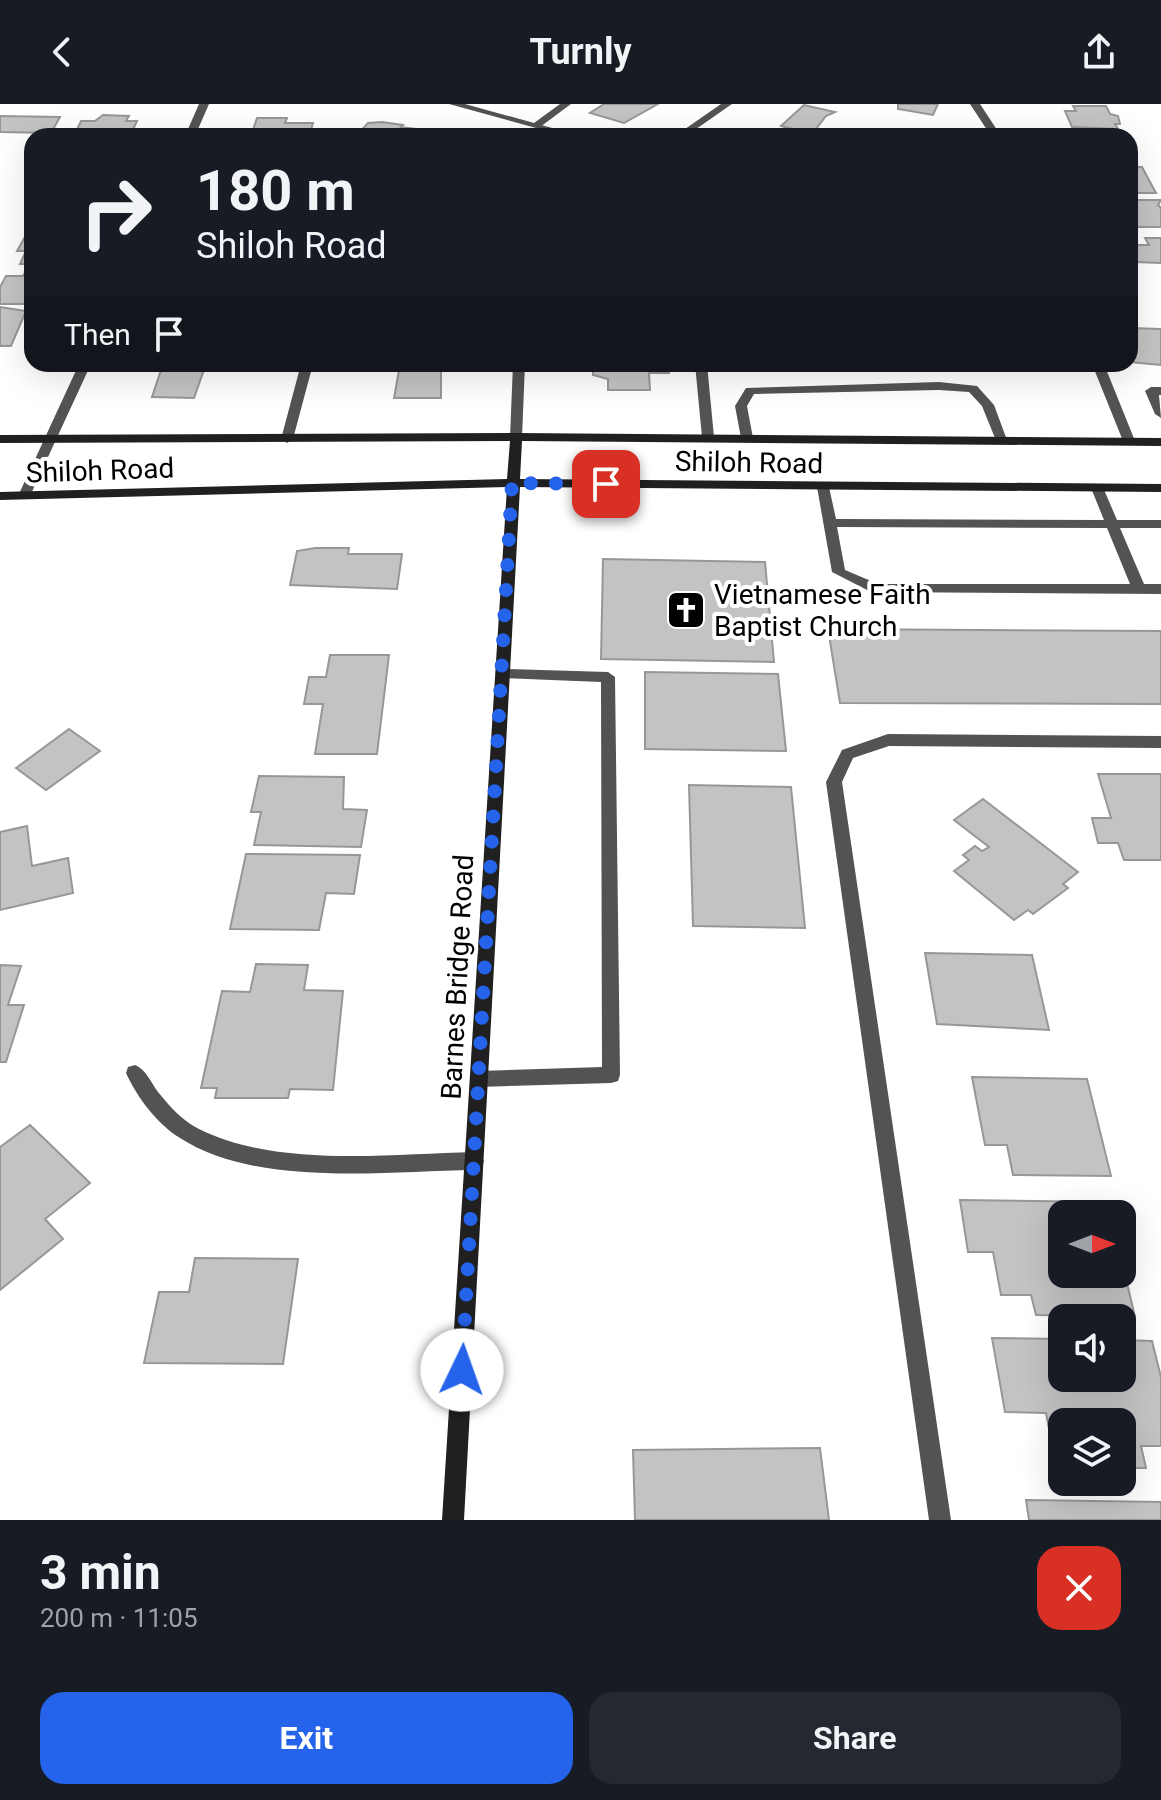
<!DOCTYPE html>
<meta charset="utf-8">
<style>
:root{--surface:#171b24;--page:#242831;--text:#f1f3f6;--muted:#9ea1a6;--accent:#2563eb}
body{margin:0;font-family:Roboto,sans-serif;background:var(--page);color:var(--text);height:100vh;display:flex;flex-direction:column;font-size:30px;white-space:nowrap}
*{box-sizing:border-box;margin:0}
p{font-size:26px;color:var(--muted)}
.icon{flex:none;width:44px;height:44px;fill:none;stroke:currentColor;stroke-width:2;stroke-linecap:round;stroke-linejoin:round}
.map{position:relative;height:1416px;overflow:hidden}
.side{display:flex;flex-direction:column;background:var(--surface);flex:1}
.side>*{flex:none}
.top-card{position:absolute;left:24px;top:24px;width:1114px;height:244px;border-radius:24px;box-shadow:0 8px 32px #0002;background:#171b24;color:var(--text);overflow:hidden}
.needle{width:52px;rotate:90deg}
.tools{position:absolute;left:1048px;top:1096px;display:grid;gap:16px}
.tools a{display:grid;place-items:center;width:88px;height:88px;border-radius:16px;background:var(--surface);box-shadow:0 8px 32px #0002;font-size:40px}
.pin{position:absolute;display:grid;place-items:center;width:68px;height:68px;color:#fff;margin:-34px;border-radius:16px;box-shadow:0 4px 12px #0006}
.me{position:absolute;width:88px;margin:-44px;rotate:3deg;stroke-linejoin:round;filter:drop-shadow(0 0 6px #0008)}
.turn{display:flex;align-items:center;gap:28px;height:168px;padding:0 40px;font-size:36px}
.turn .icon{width:104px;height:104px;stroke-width:2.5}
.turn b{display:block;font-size:56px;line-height:68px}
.then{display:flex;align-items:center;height:76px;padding:0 40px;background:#0003;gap:16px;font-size:30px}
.round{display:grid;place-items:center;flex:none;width:84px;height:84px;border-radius:24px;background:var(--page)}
.head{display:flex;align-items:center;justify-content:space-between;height:136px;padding:0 40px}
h1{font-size:48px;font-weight:700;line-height:60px}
.primary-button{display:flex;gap:16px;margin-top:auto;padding:16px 40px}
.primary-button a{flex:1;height:92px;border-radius:24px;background:var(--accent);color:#fff;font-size:32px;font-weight:700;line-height:92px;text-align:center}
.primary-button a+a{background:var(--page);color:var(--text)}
header{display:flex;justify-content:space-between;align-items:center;height:104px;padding:0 40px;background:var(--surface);font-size:36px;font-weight:700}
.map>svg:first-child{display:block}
</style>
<header><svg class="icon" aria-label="back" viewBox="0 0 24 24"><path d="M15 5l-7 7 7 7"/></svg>Turnly<svg class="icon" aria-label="share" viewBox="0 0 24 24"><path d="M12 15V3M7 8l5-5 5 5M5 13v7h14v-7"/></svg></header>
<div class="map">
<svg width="1161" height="1416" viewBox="0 0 1161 1416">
<rect width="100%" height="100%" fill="#fff"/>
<g fill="#c3c3c3" stroke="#979797" stroke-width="2">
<polygon points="604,0 658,0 624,19 590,9"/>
<polygon points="898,0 938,0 933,11 898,5"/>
<polygon points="804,1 835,8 826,12 812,30 781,22"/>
<polygon points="1073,2 1106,2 1110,10 1118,12 1120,20 1115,20 1118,25 1072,23 1065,7 1076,7"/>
<polygon points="103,11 129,12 126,17 137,17 130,32 74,32 81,17 95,17"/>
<polygon points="0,12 60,13 51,29 0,28"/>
<polygon points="257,14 287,14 285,19 313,19 311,26 342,26 340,32 251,32"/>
<polygon points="382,18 403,21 401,23 424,26 419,32 356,32 368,19"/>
<polygon points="1130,63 1142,63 1156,89 1130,89"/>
<polygon points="1130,96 1161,96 1158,101 1161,104 1161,123 1134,123 1130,116"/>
<polygon points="26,131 32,131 32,160 20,160 26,147 17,147"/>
<polygon points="1145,134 1161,134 1161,159 1136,158 1130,141 1149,141"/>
<polygon points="26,167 32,167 30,200 0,200 0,183 6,172 23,172"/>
<polygon points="0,203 26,207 11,242 0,242"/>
<polygon points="1130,224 1161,225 1161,261 1130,258"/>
<polygon points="170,260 206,260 194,294 152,293 162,263"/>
<polygon points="441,260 441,294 394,294 400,261"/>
<polygon points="593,260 669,260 669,269 649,269 650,286 608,286 608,275 593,271"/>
<polygon points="315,444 349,444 348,450 402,450 397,485 290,481 297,447"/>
<polygon points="603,455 765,458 774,558 601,555"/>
<polygon points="828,525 1161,527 1161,600 840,599"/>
<polygon points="330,551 389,551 377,650 315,650 323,600 304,600 309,573 326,573"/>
<polygon points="645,568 778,570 786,647 645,645"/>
<polygon points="69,625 100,647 46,686 16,664"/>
<polygon points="1098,670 1161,670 1161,756 1124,756 1118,739 1098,739 1092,714 1111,714"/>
<polygon points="259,672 344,673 343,705 367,706 361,743 254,741 261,708 251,708"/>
<polygon points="689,681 791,683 805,824 693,822"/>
<polygon points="983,695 1078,768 1063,780 1068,784 1033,810 1028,806 1014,816 954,767 969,756 963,751 975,742 982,747 989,743 954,716"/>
<polygon points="27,722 32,762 68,754 73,789 0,806 0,728"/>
<polygon points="246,750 360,751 354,790 326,789 319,826 230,825"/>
<polygon points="925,849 1032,851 1049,926 937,920"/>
<polygon points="256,860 308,861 304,886 343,887 333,986 290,985 288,994 215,994 217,984 201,984 222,887 250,888"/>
<polygon points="0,861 21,862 8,901 24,901 6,958 0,958"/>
<polygon points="972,973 1087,975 1111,1072 1013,1071 1007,1041 985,1041"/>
<polygon points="30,1021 90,1079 45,1115 63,1135 0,1186 0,1043"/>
<polygon points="960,1096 1106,1098 1109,1110 1062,1110 1062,1170 1122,1170 1122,1126 1123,1126 1130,1158 1122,1158 1135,1213 1036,1211 1031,1191 1001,1191 993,1148 968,1148"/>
<polygon points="195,1154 298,1155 283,1260 144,1259 159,1188 189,1188"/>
<polygon points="992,1234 1062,1235 1062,1274 1122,1274 1122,1236 1152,1237 1161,1273 1161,1342 1141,1342 1146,1364 1122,1364 1122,1318 1062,1318 1062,1363 1056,1363 1046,1309 1005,1308"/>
<polygon points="820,1344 829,1416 635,1416 633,1346"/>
<polygon points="1026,1396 1161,1398 1161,1416 1029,1416"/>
</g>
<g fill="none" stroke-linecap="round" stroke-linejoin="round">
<g fill="#535353" fill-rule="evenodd">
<polygon points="560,0 571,0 540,23 534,23 534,19"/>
<polygon points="970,0 980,0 1001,32 991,32"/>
<polygon points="301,260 313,260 293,335 287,339 281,335"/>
<polygon points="695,260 707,260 714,333 708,337 702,333"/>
<polygon points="1092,260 1104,260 1135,337 1133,340 1129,341 1123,337"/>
<polygon points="939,278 977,282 994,301 1007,336 1005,339 997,339 982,302 969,288 939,286 754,290 747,302 753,334 747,338 741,334 735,302 746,284"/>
<polygon points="1151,283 1161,283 1161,291 1159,291 1161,314 1155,310 1145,287"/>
<path d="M823,379L829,383L836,415L1104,416L1091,384L1097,380L1102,381L1117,416H1161V424H1120L1144,480H1161V490L871,488L832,468L817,383ZM837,423L1107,424L1130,480H878L845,466Z"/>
<polygon points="504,565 608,568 615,573 620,971 618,977 611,979 479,983 472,981 470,975 472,969 479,967 602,963 601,578 499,574 497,570"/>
<polygon points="888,630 1161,632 1161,644 889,642 853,654 842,678 951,1416 929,1416 826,678 842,646"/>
<path d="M135,961C146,965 151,979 158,988C170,1003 183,1017 199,1025C278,1064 389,1050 474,1048L481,1051L484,1057L481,1063L474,1066C385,1067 258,1084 180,1034C157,1020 137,993 126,969L128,963Z"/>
</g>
<g fill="#535353" fill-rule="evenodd">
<polygon points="199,0 209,0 195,32 185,32"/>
<polygon points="449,0 465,0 581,32 565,32"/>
<polygon points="721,0 732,0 686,32 675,32"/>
<polygon points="79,260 91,260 30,392 29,395 19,395 18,392"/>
<polygon points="513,260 525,260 522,333 516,337 510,333"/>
</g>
<polygon fill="#202020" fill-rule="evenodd" points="516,329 1161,334 1161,342 522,337 520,375 1161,380 1161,388 520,383 464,1416 442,1416 507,383 0,396 0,388 507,375 510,337 0,339 0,331"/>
</g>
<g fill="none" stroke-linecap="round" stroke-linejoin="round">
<polyline stroke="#2563eb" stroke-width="14" stroke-dasharray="0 25.2" points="462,1266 512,379 606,380"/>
</g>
<defs>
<g id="church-square" transform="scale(2)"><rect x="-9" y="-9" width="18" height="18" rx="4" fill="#000" stroke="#fff"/><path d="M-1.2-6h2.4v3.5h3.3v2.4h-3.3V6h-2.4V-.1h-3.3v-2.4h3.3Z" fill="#fff"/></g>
</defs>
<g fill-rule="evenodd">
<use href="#church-square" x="686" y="506"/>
</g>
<g text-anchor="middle" stroke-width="8" stroke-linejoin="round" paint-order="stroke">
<g font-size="28" fill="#000" stroke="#fff">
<text transform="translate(749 358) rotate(1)" y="10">Shiloh Road</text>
<text transform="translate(100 366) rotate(-2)" y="10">Shiloh Road</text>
<text transform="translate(457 873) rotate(-87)" y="10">Barnes Bridge Road</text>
</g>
<g font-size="28" fill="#000" stroke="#fff" text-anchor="start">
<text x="714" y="500">Vietnamese Faith<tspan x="714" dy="32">Baptist Church</tspan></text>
</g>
</g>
</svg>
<div class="tools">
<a><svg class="needle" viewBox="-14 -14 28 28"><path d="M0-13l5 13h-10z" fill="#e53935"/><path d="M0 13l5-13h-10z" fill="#9ea1a6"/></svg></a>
<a><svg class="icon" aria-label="sound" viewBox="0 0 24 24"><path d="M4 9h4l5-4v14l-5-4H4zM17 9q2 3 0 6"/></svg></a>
<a><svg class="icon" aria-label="layers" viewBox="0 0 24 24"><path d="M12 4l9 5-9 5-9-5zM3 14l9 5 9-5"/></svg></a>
</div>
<div class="pin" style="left:606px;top:380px;background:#d93025"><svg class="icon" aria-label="arrive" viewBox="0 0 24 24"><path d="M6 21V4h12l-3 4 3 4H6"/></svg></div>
<svg class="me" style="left:462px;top:1266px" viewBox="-20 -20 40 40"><circle r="19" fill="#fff"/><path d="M0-13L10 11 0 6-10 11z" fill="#2563eb"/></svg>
<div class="top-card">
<div class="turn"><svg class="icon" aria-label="right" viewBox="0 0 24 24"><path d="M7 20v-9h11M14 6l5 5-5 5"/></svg><div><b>180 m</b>Shiloh Road</div></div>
<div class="then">Then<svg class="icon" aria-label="arrive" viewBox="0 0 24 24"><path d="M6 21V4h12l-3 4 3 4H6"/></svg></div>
</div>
</div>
<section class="side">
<div class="head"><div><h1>3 min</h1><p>200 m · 11:05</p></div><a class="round" style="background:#d93025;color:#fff"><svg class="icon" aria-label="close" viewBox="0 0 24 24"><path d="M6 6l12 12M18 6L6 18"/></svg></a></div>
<div class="primary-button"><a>Exit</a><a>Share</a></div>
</section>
